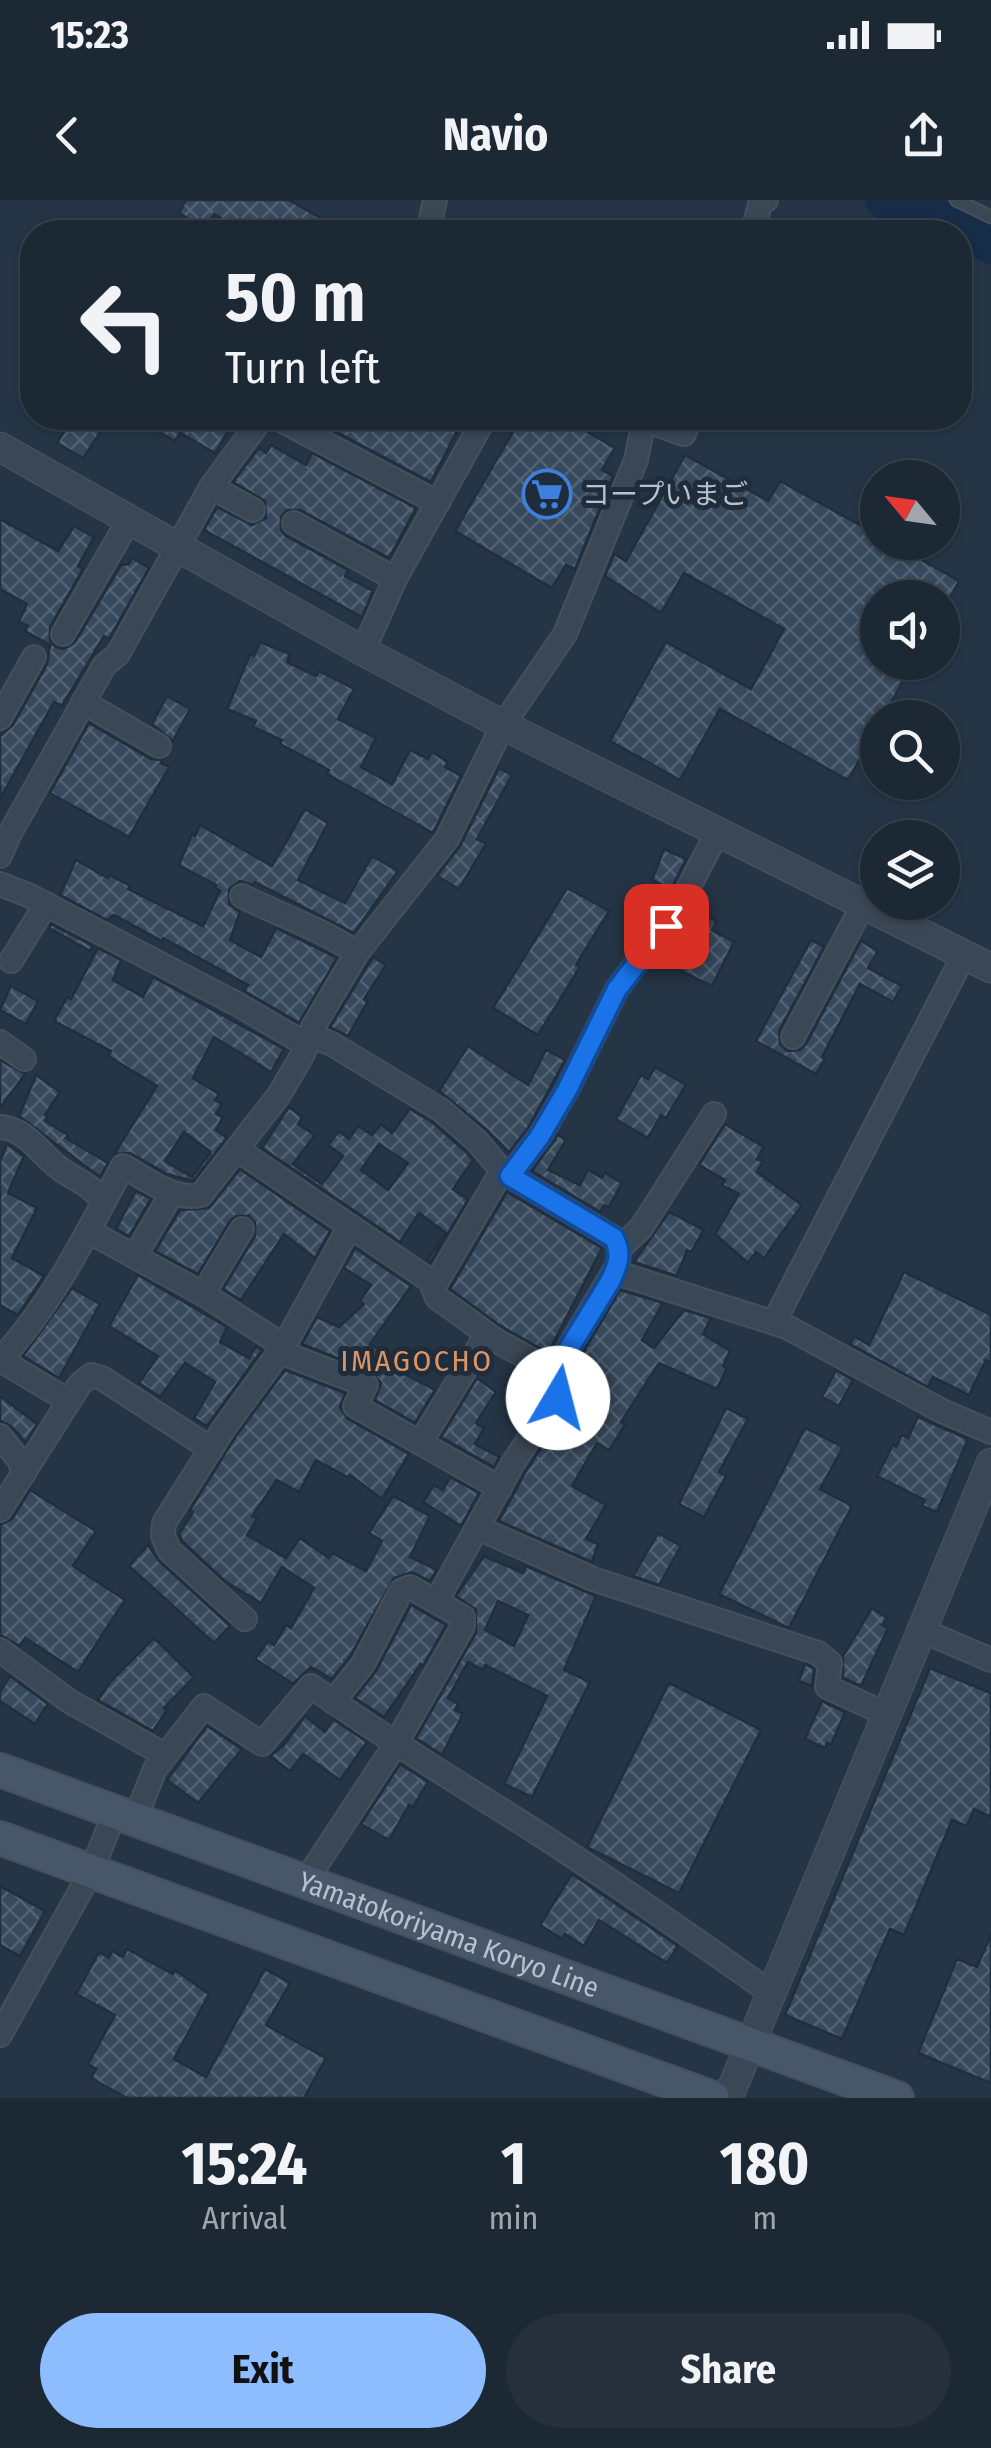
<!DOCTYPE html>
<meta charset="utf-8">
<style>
:root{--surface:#1c2834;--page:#25303c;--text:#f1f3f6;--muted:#a0a6ac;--line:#3a444f;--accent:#8dbdff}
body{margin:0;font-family:"Fira Sans Condensed","Noto Sans JP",sans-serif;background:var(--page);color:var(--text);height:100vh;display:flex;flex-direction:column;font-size:38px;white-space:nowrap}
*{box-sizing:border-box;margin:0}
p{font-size:32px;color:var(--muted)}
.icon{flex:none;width:55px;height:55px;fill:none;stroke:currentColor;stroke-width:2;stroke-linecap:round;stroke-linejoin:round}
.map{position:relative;height:1898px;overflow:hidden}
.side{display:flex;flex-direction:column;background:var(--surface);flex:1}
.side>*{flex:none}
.banner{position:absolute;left:20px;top:20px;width:952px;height:210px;border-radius:40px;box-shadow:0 2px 8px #0004,0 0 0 2px var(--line);background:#1c2834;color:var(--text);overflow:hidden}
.needle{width:65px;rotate:299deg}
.controls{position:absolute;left:860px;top:260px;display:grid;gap:20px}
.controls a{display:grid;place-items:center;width:100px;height:100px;border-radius:50%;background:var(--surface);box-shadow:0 2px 8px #0004,0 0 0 2px var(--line);font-size:50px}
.pin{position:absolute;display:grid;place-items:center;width:85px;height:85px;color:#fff;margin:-42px;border-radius:20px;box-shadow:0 5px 15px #0006}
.me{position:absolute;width:110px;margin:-55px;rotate:8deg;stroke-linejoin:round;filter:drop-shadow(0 0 8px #0008)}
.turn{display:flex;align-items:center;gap:35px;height:210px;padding:0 40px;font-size:45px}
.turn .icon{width:130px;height:130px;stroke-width:2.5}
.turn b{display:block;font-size:70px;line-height:85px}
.eta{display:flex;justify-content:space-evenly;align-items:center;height:170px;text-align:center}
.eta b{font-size:60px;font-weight:700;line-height:70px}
.primary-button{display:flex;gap:20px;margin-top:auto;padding:20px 40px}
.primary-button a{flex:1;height:115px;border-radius:60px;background:var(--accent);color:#111;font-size:40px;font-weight:700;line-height:115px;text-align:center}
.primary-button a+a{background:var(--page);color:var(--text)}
.status{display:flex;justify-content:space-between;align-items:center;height:70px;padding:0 50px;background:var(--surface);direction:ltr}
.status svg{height:28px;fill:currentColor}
header{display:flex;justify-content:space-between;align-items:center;height:130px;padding:0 40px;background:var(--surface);font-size:45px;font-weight:700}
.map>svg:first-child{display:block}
</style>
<div class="status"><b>15:23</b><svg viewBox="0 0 49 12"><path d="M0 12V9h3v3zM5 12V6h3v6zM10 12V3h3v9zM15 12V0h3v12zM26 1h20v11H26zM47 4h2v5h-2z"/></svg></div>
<header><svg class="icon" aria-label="back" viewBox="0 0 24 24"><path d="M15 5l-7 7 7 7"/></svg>Navio<svg class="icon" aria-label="share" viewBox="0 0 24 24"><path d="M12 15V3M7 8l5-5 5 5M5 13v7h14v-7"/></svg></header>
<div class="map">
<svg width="991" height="1898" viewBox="0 0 991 1898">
<defs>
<pattern id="building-cross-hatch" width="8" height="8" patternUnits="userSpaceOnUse" patternTransform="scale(2.5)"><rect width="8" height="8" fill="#37495d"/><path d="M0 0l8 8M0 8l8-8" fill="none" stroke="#526273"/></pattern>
</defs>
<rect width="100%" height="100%" fill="#253546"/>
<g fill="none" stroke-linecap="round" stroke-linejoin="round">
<polyline stroke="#172c46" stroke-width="38" points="884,0 905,10 947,21 991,45"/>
</g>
<g fill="url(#building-cross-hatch)" stroke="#212e3d" stroke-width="2.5" fill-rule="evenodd">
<polygon points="186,0 289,0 345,32 245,32 214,14 205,29 179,13"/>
<polygon points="72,218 110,218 83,258 57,243"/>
<polygon points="134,218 235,218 215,253 180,233 175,241"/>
<polygon points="332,218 428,218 439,224 446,218 458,224 458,229 431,282 327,227"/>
<polygon points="521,218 564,218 615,248 602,270 613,276 575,369 566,365 552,388 455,331"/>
<polygon points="271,245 306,265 312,253 416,308 389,358 300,310 287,310 281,317 281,330 286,336 348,370 345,376 373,391 362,417 204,330 217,307 252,325 266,318 265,301 233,282 259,248 266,253"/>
<polygon points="685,255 768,301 780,281 878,335 878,342 890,342 959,381 950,398 878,398 878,462 913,462 883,518 878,518 878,527 848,580 720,509 680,580 610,541 666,442 751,489 784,429 684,373 661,413 605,376 614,354 626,361"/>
<polygon points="0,319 58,351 74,326 94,337 78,366 83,369 50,427 50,441 56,447 64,449 75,442 121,365 129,364 132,358 149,368 109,439 104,436 62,506 54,502 0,599 0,536 13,525 47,464 50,445 25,431 28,426 19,421 27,404 0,389"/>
<polygon points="260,442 290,454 287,462 316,476 319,471 354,489 338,519 376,538 361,567 392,584 410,550 428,559 432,552 448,562 445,567 461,576 433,633 327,574 329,570 280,544 282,540 253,527 256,521 227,509 250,454 254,456"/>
<polygon points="167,496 190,509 173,541 152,524"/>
<polygon points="89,523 151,559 162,560 161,563 169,567 129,637 50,593"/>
<polygon points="499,568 512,575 477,639 486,644 459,689 437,676 460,646"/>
<polygon points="305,609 328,623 298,680 345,703 372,656 398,671 354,733 255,682 253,685 240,681 229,689 229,704 240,712 230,740 261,757 276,728 337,758 299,823 244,791 248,785 163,738 162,741 114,715 107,720 60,695 76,660 108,678 110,675 130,686 128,689 203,726 220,691 214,687 216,685 179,665 192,634 195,636 200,625 272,666"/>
<polygon points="664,649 686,659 671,689 652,680"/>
<polygon points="567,688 609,711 576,765 580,767 538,835 493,808"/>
<polygon points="694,710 717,721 712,730 734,742 712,786 667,764 673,752 668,749"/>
<polygon points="51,724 93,746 90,751 49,728"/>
<polygon points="811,740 824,747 779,831 780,844 787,851 800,850 806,844 861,741 878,751 868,768 902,786 893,802 860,784 822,857 825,859 816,874 756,841"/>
<path d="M98,748L121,760L113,780L143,797L153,777L284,849L271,872L214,837L193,878L219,894L215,900L222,904L216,914L223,917L216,930L227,938L193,981L167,974L130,953L114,954L157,886L108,856L111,851L54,821L67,797L71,799ZM184,932L211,952L192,977L165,961Z"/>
<polygon points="373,757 386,765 364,799 368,801 348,836 330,827"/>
<polygon points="11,786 38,801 26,824 0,810"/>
<polygon points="468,846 528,885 546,850 565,860 528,928 509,952 487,930 439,891"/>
<polygon points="0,860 25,874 0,908"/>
<polygon points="655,867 686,885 666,918 661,915 648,938 616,919 641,875 648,879"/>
<polygon points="36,875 60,892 45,915 48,917 45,921 68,935 66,938 108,963 100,977 19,916"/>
<path d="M289,907L302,917L298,924L315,935L293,964L322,984L343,956L328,945L339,931L349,939L358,926L372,935L381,924L392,933L410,909L432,922L466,952L473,960L453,989L468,1000L430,1063L427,1061L446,1033L419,1013L400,1042L262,948ZM379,944L408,963L388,990L361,970Z"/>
<polygon points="725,924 764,947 757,959 763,962 757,972 802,1005 764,1058 756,1052 748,1063 715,1034 739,994 722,985 725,980 699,965"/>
<polygon points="558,935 566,940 548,970 580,985 588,970 602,978 605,973 622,983 609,1007 604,1005 600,1012 532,971"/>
<polygon points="7,944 24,956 8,993 37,1008 12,1058 44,1076 18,1115 0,1105 0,962"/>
<polygon points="240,969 330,1031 315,1058 284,1034 241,1100 223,1089 255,1036 255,1023 249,1016 236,1016 230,1021 198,1074 155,1051 180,1010 209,1008"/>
<polygon points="136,991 151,999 129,1036 116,1029"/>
<polygon points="507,992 602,1048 548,1153 499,1125 450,1089"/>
<polygon points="669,1012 704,1030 691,1052 687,1050 677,1076 634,1062"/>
<polygon points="355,1048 411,1086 370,1144 387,1154 382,1162 435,1190 415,1223 375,1200 381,1183 372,1172 302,1144 317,1117 339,1127 364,1104 360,1101 371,1085 344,1068"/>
<polygon points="904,1072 991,1115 991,1162 986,1160 969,1195 933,1177 928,1187 850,1144 854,1136 869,1145"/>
<polygon points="138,1075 227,1127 220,1142 249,1158 256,1146 262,1150 207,1226 194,1218 215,1182 185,1163 160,1197 139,1183 158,1156 109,1126"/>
<polygon points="72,1088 100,1104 59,1178 23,1156"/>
<polygon points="620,1090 663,1103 642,1140 654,1148 684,1110 711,1118 703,1134 730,1151 723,1166 727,1168 717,1189 659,1163 621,1222 625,1225 609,1250 597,1243 572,1286 606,1305 586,1339 598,1344 592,1362 499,1321 526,1271 582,1185 570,1175"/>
<polygon points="285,1170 345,1193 340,1207 347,1218 409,1254 382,1299 350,1275 349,1278 316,1260 299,1292 277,1280 252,1316 257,1319 247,1335 286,1358 300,1338 329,1358 332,1353 366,1371 382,1341 369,1333 393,1296 430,1316 410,1357 437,1370 430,1381 412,1372 394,1378 350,1456 332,1479 311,1467 293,1484 255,1459 268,1441 274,1445 286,1425 291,1428 314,1388 282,1367 261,1403 226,1382 182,1341 179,1334 193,1312 190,1310 236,1236"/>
<polygon points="836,1170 853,1180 839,1206 822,1197"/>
<polygon points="477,1178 496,1192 476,1223 484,1228 475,1244 499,1257 494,1267 441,1237"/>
<polygon points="0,1196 37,1224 26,1242 11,1226 0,1221"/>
<polygon points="726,1208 748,1219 719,1272 726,1276 704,1317 679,1304"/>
<polygon points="918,1217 968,1239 937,1312 922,1306 925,1300 877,1276 893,1245 896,1247 902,1235 908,1238"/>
<polygon points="805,1228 843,1247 820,1289 852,1306 789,1428 719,1394"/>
<polygon points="450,1277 479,1293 461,1326 423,1302 434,1285 443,1290"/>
<polygon points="30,1290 96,1331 73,1366 125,1400 78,1472 25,1438 20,1446 0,1435 0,1325 12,1319"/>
<polygon points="658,1333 681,1346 659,1385 633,1376"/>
<polygon points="148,1345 159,1361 230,1426 214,1443 129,1366"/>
<path d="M484,1356L523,1373L526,1366L596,1396L564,1470L590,1482L532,1597L504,1584L547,1496L485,1465L483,1470L468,1462L448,1498L458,1504L455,1510L463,1514L442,1555L416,1538L476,1433V1410L456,1396ZM498,1401L528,1415L514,1446L485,1430Z"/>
<polygon points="411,1405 446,1425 423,1466 421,1464 384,1517 355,1498 376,1471"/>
<polygon points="872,1408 887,1418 882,1425 888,1428 861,1486 843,1478 843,1456"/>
<polygon points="154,1438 194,1477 164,1508 167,1510 153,1531 98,1500 111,1481"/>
<polygon points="805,1464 814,1469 812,1486 799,1481"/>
<polygon points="930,1468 991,1493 991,1617 974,1609 967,1626 952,1620 904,1735 890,1729 842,1839 785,1815"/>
<polygon points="10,1476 48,1504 35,1524 0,1501 0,1492"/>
<polygon points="669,1483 761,1530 679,1693 587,1647"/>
<polygon points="822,1501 845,1512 831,1545 827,1543 825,1548 805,1539"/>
<polygon points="305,1516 325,1532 333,1519 367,1542 340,1580 303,1554 290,1571 270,1556 284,1545"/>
<polygon points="207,1526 242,1549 198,1603 167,1580"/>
<polygon points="400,1564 428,1582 413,1607 409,1605 389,1640 361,1624"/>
<polygon points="572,1674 678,1746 667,1763 599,1720 584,1746 565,1734 562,1739 540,1725"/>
<polygon points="0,1686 45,1711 20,1756 0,1745"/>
<polygon points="991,1734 991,1883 918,1853 957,1759 977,1767"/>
<polygon points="127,1749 173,1774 175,1770 209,1794 174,1859 206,1877 265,1769 290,1783 266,1825 326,1858 304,1898 127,1898 91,1878 96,1869 88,1864 115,1815 76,1794 99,1752 109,1758 112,1751 123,1757"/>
</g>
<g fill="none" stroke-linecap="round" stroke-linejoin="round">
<g stroke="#44505e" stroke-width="15">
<polyline id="service" points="956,0 991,17"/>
</g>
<g stroke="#44505e" stroke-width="26">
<g id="minor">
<polyline points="428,32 435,0"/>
<polyline points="753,32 760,4 766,0"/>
<polyline points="277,218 438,303"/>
<polyline points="211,287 253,310"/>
<polyline points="294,323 395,379"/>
<polyline points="63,434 129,320"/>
<polyline points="363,451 395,379 483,221 477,218"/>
<polyline points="83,502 159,546"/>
<polyline points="0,518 34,457"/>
<polyline points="0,656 9,635 104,466 118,454 211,287 262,218"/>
<polyline points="0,684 28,695 237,804 307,845"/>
<path d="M242,696C282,716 319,728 357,753"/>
<polyline points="11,761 46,704"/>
<polyline points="310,835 332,844 441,910 477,941 502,971 614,1038 619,1049 618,1064 552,1176"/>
<polyline points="793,837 863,705"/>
<polyline points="0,842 24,859"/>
<path d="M0,927C27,929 39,953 59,968C76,981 92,984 103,1003"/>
<polyline points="238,950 435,1084"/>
<polyline points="510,975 540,936 567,890 617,789 678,708 717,633"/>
<polyline points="88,1031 203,1094 284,1146"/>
<polyline points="619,1049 641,1028 714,914"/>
<polyline points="135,1056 172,993"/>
<polyline points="614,1072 787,1127 942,1211 991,1232"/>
<polyline points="203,1094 242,1029"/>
<polyline points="774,1122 964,755"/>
<polyline points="280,1152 366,1185 355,1206 500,1288"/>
<path d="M0,1160C53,1103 86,1035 123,966C147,979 173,1001 201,995L279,895L303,854L313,827L357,753L447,639L503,525L565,434L636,260L644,220L684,234L690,218"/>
<polyline points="0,1160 69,1201"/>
<polyline points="0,1236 19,1260 24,1273"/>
<polyline points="420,1243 487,1134"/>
<polyline points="0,1310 80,1184 91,1175 102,1178 211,1249"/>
<polyline points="478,1328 593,1379 818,1453 830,1463 827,1487 886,1514"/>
<path d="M436,1402L513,1263L561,1190C552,1163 513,1153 491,1137C473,1124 455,1110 437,1098L433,1088L502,971"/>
<polyline points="245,1419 169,1350 163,1336 164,1323 224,1228 284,1146 350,1026"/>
<polyline points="921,1430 991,1460"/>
<polyline points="0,1450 69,1501 165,1555"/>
<path d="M135,1619L155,1569L204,1506L262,1544L311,1486C384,1538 461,1584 536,1632C616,1683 693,1738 771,1793"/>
<polyline points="305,1682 395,1545 463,1426 463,1417 410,1387 401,1391 363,1464 333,1502"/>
<polyline points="0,1835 91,1672 115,1612"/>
</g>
</g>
<g stroke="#44505e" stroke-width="31">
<g id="tertiary">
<polyline points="0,247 363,451 503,525 991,768"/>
<polyline points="728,1898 991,1263"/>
</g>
</g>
<g stroke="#44505e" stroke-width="36">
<g id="secondary">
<path id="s1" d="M0,1570L897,1898"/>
<polyline points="0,1638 713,1898"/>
</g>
</g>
<use href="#service" stroke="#3a4755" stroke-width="11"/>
<use href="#minor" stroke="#3a4755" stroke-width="22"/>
<use href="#tertiary" stroke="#3a4755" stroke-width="28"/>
<use href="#secondary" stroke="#485669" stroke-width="32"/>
</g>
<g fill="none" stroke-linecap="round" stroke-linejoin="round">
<g stroke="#114b97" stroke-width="25">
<path id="route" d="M558,1198L561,1190L552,1176L611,1080C618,1064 622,1054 614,1038L510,976L540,936L567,890L617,789L666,726"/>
</g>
<use href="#route" stroke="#1a73e8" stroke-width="18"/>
</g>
<defs>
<g id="supermarket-ring" transform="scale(2.5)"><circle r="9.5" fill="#1f2c3b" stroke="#3f7fe0" stroke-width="1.5"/><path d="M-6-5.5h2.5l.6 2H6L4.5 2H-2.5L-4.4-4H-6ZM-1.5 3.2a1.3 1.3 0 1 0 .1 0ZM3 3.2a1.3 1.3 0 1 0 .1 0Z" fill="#3f7fe0"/></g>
</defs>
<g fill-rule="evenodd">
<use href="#supermarket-ring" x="547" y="294"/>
</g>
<g text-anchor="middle" stroke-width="10" stroke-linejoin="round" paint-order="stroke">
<g font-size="28" fill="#b8c2ce" stroke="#1f2c3b" text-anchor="start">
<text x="582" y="304">コープいまご</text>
</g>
<g font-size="28" fill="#b8c2ce" stroke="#1f2c3b">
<text dy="10" stroke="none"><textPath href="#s1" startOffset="478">Yamatokoriyama Koryo Line</textPath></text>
</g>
<g font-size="30" letter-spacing="2.5" fill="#df9463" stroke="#1f2c3b">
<text x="417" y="1171">IMAGOCHO</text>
</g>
</g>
</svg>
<div class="controls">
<a><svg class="needle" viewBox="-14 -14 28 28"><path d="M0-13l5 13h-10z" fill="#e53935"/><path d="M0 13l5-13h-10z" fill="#a0a6ac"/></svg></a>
<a><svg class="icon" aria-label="sound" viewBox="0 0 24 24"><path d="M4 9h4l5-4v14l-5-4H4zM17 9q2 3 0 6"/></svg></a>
<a><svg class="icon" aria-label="search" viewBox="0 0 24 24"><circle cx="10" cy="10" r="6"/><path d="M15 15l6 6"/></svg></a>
<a><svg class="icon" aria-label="layers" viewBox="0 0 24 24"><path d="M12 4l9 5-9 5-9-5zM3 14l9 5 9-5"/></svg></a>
</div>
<div class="pin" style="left:666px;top:726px;background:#d93025"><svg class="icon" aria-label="arrive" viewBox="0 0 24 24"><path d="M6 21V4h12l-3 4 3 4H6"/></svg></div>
<svg class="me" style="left:558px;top:1198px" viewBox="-20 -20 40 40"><circle r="19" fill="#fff"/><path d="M0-13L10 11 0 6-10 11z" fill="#1a73e8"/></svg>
<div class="banner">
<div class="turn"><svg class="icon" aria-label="left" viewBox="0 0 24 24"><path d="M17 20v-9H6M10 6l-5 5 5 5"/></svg><div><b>50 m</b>Turn left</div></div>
</div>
</div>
<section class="side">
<div class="eta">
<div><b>15:24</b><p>Arrival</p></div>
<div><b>1</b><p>min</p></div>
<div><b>180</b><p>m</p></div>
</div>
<div class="primary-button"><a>Exit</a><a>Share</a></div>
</section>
